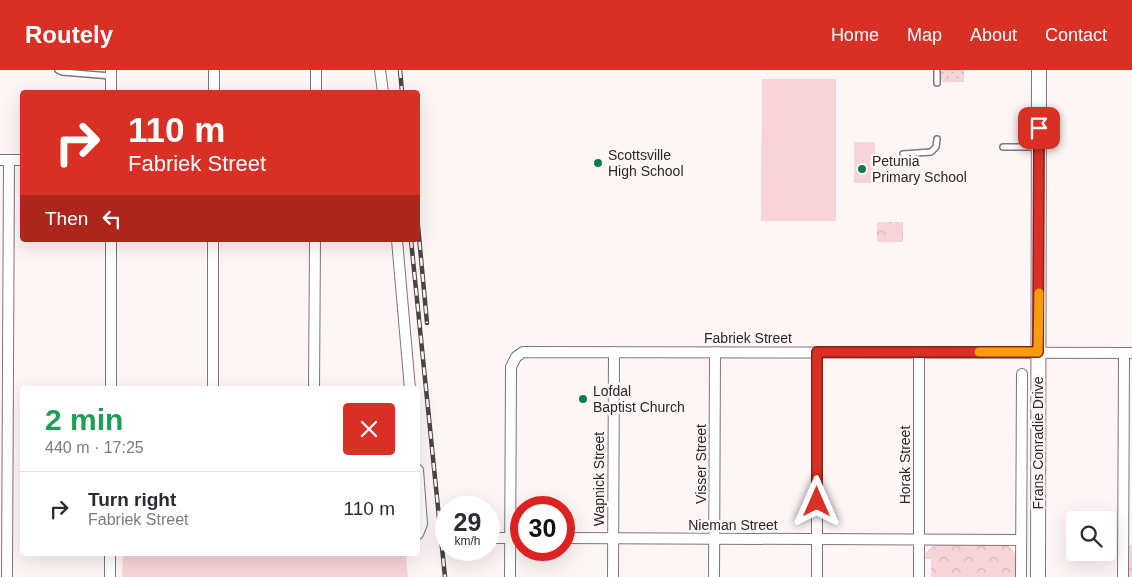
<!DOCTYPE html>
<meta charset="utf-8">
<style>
:root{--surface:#fff;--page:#f7f7f7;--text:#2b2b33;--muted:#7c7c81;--line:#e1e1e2;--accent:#d93025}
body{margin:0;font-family:Arial,sans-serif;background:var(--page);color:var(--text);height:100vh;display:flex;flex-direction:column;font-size:19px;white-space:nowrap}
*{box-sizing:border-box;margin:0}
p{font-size:16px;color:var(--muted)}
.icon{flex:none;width:28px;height:28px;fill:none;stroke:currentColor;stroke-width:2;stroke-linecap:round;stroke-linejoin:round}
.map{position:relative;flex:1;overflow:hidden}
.sheet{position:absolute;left:20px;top:316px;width:400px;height:170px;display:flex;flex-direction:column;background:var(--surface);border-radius:5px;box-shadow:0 5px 20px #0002}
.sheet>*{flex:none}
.guide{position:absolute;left:20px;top:20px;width:400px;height:152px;border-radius:5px;box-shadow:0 5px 20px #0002;background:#d93025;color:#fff;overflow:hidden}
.tools{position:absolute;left:1066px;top:441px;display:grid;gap:10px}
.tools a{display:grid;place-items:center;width:50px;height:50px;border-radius:5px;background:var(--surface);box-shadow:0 5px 20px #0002;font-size:25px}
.speed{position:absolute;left:435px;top:426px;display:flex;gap:10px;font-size:25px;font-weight:700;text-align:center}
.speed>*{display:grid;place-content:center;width:65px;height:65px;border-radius:50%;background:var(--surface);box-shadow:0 5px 20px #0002;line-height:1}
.speed small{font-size:12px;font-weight:400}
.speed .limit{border:8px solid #d22;background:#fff;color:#111}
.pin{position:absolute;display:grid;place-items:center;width:42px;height:42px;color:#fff;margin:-21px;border-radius:10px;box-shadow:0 2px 8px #0006}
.me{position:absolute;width:55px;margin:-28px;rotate:0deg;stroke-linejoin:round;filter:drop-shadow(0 0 4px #0008)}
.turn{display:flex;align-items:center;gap:18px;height:105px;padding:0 25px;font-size:22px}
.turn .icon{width:65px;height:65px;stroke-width:2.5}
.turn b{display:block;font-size:35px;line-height:42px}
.then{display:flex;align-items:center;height:48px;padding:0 25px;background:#0003;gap:10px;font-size:19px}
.round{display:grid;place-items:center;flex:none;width:52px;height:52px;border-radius:5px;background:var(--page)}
.summary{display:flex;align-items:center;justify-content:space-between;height:85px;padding:0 25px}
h1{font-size:30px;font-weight:700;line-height:38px;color:#1e9e55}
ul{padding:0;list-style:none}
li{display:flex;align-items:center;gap:15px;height:75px;padding:0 25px;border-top:1px solid var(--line)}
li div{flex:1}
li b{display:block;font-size:19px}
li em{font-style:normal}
header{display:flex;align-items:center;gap:30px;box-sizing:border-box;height:70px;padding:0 25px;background:var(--accent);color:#fff}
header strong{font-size:24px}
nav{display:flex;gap:28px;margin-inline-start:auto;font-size:18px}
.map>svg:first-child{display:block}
</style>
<header>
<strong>Routely</strong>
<nav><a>Home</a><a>Map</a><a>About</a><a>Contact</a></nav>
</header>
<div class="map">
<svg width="1132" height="507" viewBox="0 0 1132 507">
<defs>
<pattern id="park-crowns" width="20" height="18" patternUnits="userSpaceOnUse" patternTransform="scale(1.25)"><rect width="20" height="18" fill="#f7d4d7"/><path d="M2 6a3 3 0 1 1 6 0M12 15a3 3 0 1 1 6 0" fill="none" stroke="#d4b6b9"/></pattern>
<pattern id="garden-dots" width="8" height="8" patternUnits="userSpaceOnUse" patternTransform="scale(1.25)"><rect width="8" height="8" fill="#f7d4d7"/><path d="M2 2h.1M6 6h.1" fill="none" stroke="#d4b6b9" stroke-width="1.8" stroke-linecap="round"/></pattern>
</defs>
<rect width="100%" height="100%" fill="#fef6f6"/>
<g fill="url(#park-crowns)">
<rect x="877" y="152" width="26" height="20"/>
<path d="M936,475L1008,476C1020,483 1017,495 1017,507H931V489H924C925,482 929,477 936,475Z"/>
<rect x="1127" y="476" width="5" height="31"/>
</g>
<polygon fill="url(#garden-dots)" points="940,0 964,0 964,12 943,12 940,8"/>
<g fill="#f7d4d7">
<polygon points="762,9 836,9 836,151 761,151"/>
<rect x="854" y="72" width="21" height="41"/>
<polygon points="123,484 373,484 373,486 406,485 408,507 122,507"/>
</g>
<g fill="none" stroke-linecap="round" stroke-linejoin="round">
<g stroke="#7f7677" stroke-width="8">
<g id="lane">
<polyline points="58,0 62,2 111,6"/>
<polyline points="937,0 937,13"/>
<polyline points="1003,77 1038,77"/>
<polyline points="903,84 931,82 936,77 937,69"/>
</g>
</g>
<g stroke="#7f7677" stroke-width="12">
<g id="street">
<polyline points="380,0 383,22"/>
<polyline points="111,22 111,0"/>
<polyline points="214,22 214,0"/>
<polyline points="316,22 316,0"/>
<polyline points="0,90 22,90"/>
<polyline points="397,170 410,319"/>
<polyline points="111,319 111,170"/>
<polyline points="213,319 213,170"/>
<polyline points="314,319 315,170"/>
<polyline points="418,400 422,454 418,464"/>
<polyline points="489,468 521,468"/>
<polyline points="564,468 1021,470"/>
<polyline points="7,507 9,90"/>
<polyline points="110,507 110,484"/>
<polyline points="510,507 511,297 516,287 523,282 1132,283"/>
<polyline points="613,507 614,282"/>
<polyline points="714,507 715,282"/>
<polyline points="817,507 817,282"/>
<polyline points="919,507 919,282"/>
<polyline points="1021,507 1022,304"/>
<polyline points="1123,507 1124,283"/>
</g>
</g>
<g stroke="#7f7677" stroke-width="16">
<polyline id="secondary" points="1038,507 1039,0"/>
</g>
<use href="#lane" stroke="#fff" stroke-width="5"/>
<use href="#street" stroke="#fff" stroke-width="10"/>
<use href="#secondary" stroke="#fff" stroke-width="14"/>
<g stroke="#494545" stroke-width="4.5">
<g id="rail">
<polyline points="400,0 402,22"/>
<polyline points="418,156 427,253"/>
<polyline points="411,170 445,507"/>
</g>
</g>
<use href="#rail" stroke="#fef6f6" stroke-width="2.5" stroke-dasharray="8" stroke-linecap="butt"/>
</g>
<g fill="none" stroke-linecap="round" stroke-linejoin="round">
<g stroke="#8d1f18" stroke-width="12">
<polyline id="route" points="817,432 817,282 1038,282 1039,58"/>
</g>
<use href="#route" stroke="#d93025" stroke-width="9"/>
<polyline stroke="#f59e0b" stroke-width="9" points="979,282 1038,282 1039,223"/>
</g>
<g fill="#117a54" stroke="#fef6f6" stroke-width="2">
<circle cx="598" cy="93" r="5"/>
<circle cx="862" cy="99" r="5"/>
<circle cx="583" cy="329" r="5"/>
</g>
<g text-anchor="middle" stroke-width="5" stroke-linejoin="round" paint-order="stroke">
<g font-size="14" fill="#2b2828" stroke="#fef6f6" text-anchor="start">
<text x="608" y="90">Scottsville<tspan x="608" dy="16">High School</tspan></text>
<text x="872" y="96">Petunia<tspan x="872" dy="16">Primary School</tspan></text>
<text x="593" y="326">Lofdal<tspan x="593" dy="16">Baptist Church</tspan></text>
</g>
<g font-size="14" fill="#2b2828" stroke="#fef6f6">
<text x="748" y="273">Fabriek Street</text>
<text transform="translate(1038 373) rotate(-90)" y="5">Frans Conradie Drive</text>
<text transform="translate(701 394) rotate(-90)" y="5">Visser Street</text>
<text transform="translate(905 395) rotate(-90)" y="5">Horak Street</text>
<text transform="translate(599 409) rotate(-90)" y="5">Wapnick Street</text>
<text x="733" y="460">Nieman Street</text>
</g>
</g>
</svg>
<div class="tools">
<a><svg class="icon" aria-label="search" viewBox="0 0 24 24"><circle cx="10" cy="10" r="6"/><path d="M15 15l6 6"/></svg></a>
</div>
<div class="speed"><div>29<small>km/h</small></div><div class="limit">30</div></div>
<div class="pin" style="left:1039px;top:58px;background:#d93025"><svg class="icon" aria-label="arrive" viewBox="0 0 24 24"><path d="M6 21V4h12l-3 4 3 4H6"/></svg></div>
<svg class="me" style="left:817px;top:432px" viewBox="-20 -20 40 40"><path d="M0-17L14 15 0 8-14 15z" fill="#d93025" stroke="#fff" stroke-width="4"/></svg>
<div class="guide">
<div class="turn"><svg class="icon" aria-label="right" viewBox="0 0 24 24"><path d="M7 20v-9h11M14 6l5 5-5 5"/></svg><div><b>110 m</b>Fabriek Street</div></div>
<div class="then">Then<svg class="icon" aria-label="left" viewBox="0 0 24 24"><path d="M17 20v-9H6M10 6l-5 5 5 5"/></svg></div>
</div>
<section class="sheet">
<div class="summary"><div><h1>2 min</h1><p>440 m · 17:25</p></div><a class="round" style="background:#d93025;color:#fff"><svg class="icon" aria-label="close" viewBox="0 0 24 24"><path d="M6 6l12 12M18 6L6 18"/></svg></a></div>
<ul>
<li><svg class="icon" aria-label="right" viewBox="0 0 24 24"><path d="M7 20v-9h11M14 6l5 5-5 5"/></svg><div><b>Turn right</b><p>Fabriek Street</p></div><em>110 m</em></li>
</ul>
</section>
</div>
